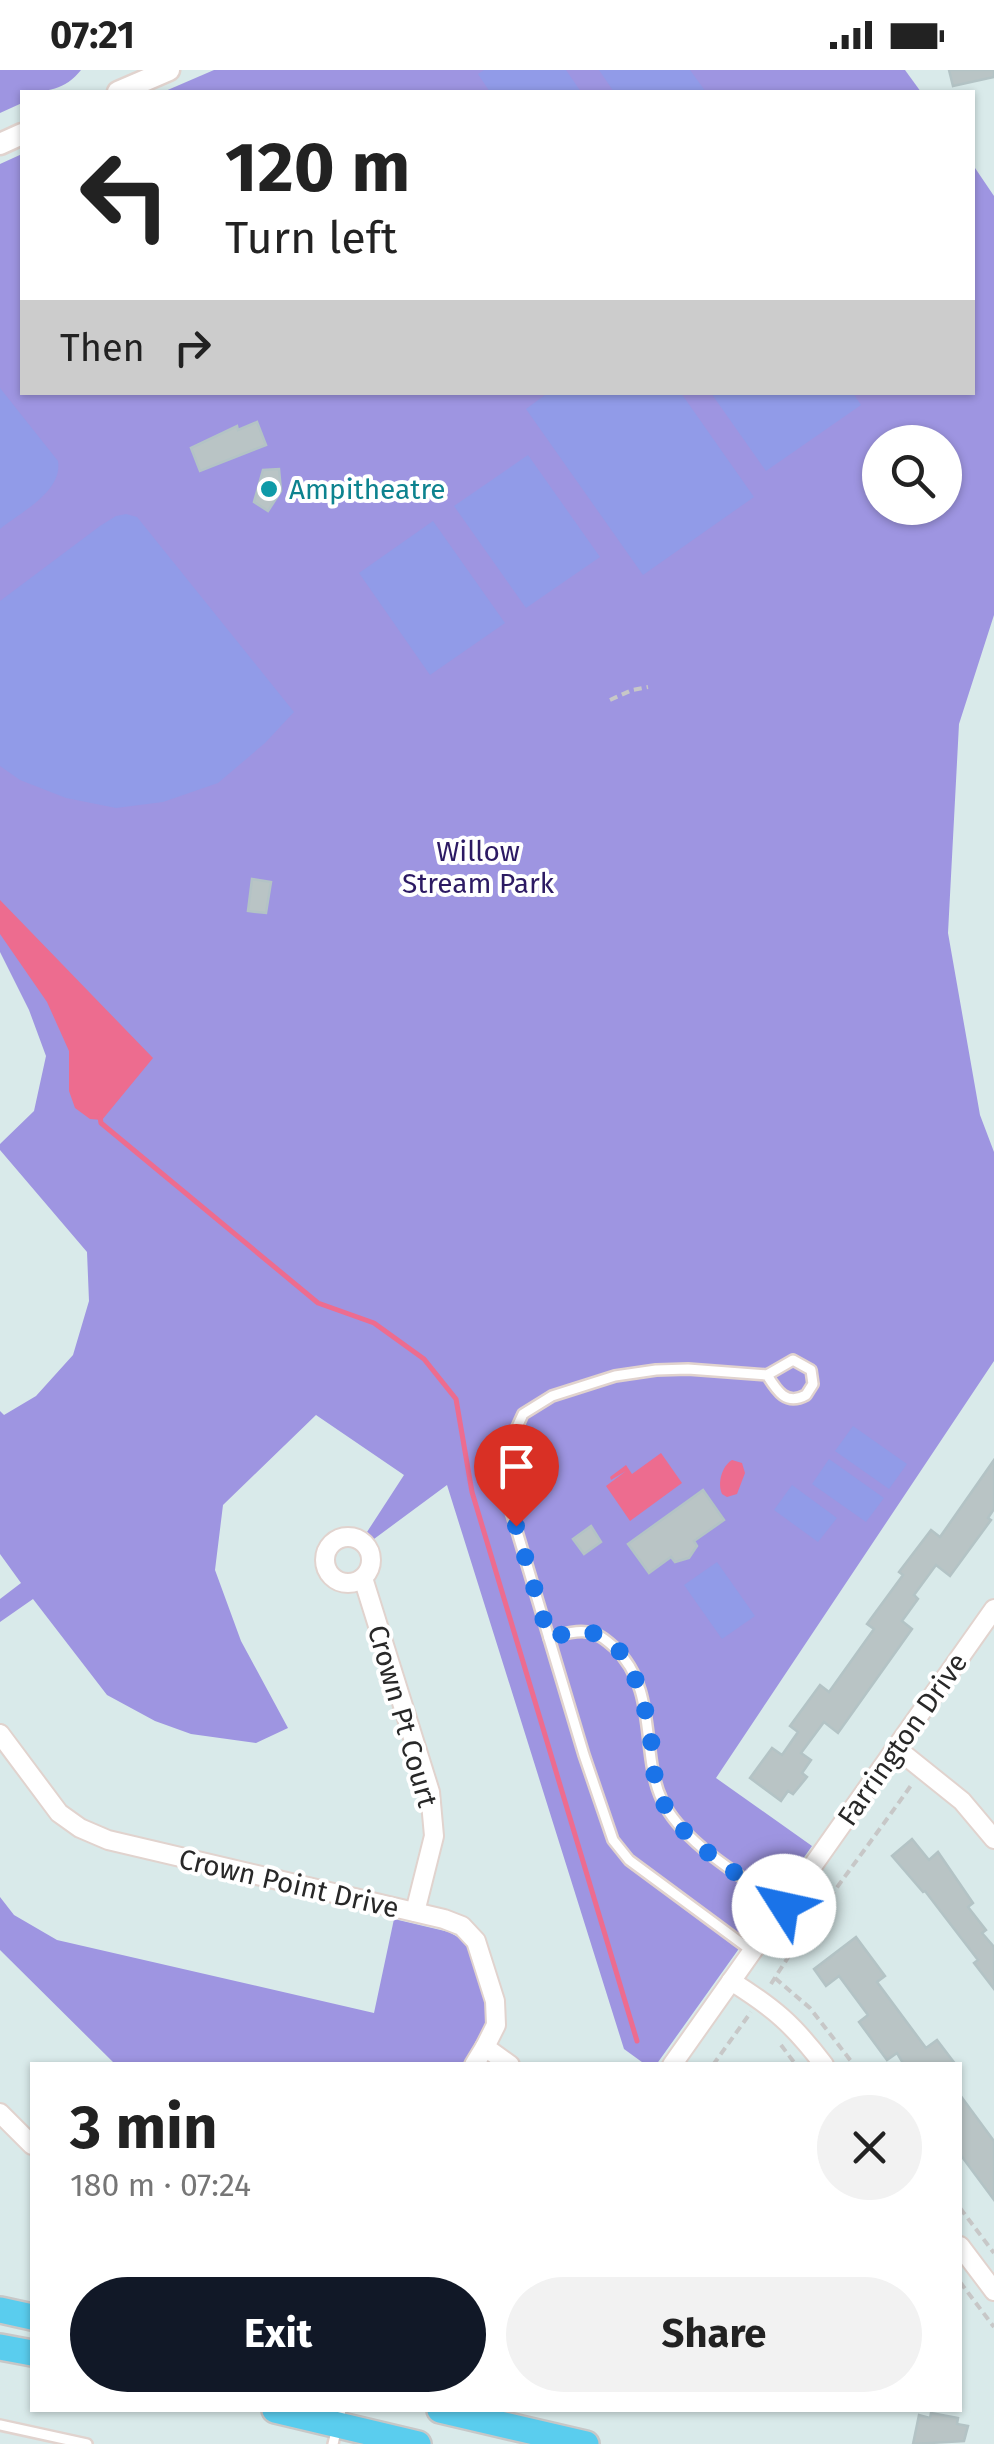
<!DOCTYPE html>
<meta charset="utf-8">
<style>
:root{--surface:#fff;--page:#f2f2f2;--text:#222;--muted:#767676;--accent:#111827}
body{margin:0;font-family:"Fira Sans",sans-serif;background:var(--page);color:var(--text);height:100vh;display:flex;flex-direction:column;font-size:38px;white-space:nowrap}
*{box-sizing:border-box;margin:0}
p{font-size:32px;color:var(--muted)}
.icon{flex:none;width:55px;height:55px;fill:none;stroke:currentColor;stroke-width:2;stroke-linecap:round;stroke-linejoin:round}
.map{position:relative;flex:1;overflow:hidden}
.side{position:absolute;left:30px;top:1992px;width:932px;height:350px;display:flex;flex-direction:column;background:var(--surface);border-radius:0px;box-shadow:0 2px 8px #0004}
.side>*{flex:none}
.banner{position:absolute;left:20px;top:20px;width:955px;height:305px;border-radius:0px;box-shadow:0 2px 8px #0004;background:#fff;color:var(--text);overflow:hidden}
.tools{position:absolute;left:862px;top:355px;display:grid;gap:20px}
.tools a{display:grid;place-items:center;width:100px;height:100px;border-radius:50%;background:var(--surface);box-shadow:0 2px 8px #0004;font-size:50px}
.pin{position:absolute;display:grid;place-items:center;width:85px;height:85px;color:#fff;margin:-102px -42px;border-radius:50% 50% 50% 0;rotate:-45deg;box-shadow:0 0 10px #0007}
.pin .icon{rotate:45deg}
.me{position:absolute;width:110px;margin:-55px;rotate:305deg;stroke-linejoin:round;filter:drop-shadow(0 0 8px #0008)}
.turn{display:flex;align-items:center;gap:35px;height:210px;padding:0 40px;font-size:45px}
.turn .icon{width:130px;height:130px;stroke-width:2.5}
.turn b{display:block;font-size:70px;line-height:85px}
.then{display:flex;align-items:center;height:95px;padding:0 40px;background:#0003;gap:20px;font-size:38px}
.round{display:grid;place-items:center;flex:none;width:105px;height:105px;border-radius:52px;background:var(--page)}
.head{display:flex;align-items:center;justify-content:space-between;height:170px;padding:0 40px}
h1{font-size:60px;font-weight:700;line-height:75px}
.primary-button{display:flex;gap:20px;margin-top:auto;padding:20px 40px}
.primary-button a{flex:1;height:115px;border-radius:60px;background:var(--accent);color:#fff;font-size:40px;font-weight:700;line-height:115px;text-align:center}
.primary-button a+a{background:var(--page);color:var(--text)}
.status{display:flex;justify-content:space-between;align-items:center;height:70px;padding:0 50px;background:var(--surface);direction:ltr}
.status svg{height:28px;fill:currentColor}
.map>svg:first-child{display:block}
</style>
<div class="status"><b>07:21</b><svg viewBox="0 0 49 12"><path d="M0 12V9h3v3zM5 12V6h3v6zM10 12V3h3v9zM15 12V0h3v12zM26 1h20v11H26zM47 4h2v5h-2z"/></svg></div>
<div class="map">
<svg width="994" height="2374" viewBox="0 0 994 2374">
<rect width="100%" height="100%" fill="#d9eaea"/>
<g fill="#9e95e1" fill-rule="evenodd">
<path d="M0,0H81C65,20 47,22 22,22V33L0,43Z"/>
<polygon points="214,0 905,0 921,22 163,22"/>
<path d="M22,84V322H972L973,95L994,126V545L959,654L948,863L980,1045L994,1082V1291L716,1708L812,1776L656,1995H646L624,1979L447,1415L374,1469L367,1462L404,1405L316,1345L223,1435L215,1500L241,1571L288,1658L256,1673L191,1664L155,1651L107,1625L33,1529L0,1552V1529L21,1513L0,1484V1341L4,1345L36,1326L73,1285L89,1231L87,1182L0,1080V1074L34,1041L46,986L29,940L0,882V94ZM880,372H945V438H880Z"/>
<polygon points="0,1827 14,1845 57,1870 374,1943 394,1849 449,1862 468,1873 489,1939 488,1956 466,1995 121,1995 114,1993 0,1880"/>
</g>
<g fill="#919be8">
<polygon points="484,0 566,0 581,22 490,22 478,4"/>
<polygon points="599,0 690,0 706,22 614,22"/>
<path d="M0,318L58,391C63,421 21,442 0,459Z"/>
<polygon points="549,322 681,323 754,427 643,505 526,339"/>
<polygon points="711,323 853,323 861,335 766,401"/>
<polygon points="528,385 600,487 526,538 454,436"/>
<polygon points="126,444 137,447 294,642 265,673 218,713 163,732 116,738 66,728 20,710 0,696 0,531 100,456 116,446"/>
<polygon points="433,451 505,553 430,605 359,503"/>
<polygon points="853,1356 907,1394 889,1419 835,1381"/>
<polygon points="829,1389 884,1428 866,1452 812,1414"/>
<polygon points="792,1415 837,1448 818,1472 774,1440"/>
<polygon points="717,1492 755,1546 722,1569 684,1515"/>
</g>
<g fill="#ed6c8f">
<polygon points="0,830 153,988 102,1050 90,1049 75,1038 69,1021 69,981 47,932 0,864"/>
<polygon points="661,1383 682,1413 630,1451 606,1416 626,1401 611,1410 610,1407 626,1395 632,1404"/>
<path d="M732,1390L742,1393L745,1403L737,1424L727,1427L722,1424C717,1413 722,1396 732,1390Z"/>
</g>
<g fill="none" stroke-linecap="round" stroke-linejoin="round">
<polyline stroke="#ed6c8f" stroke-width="5" points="100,1047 101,1053 318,1233 374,1253 424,1289 456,1329 472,1422 637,1971"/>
</g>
<g fill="#b9c4c5" stroke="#b3c3c5" stroke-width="2.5">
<polygon points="949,0 994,0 994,7 953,16"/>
<polygon points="257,352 266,375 200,401 191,378 237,356 238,360"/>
<polygon points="279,399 281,421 268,441 254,432 263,400"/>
<polygon points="252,809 271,812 266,843 248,841"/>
<polygon points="994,1390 994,1439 988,1448 991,1450 950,1506 936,1495 914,1525 918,1529 902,1551 912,1559 838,1663 824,1652 801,1683 811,1690 802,1703 807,1707 793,1724 788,1721 781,1731 750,1708 772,1678 782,1685 798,1662 790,1656 820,1615 829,1622 874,1559 867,1554 903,1505 899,1502 931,1460 940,1467"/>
<polygon points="703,1420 724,1450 694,1471 697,1476 689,1488 675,1492 671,1487 649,1503 628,1474"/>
<polygon points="591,1456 601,1472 584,1484 573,1469"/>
<polygon points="912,1769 929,1790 938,1782 973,1833 968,1837 986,1860 982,1863 994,1877 994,1919 974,1893 978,1890 925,1821 923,1822 892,1786"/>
<polygon points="856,1867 885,1906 877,1912 926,1978 937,1970 956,1995 904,1995 897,1983 887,1990 859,1952 868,1945 839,1906 826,1916 814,1899"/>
<polygon points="960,2025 994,2071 994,2130 960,2084"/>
<polygon points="931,2343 958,2348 957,2354 968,2356 964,2371 913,2374 919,2345 930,2348"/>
</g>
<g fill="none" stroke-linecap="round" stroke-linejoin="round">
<g stroke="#e1d3ce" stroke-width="14">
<g id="service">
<path d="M549,1568C561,1565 575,1560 587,1562C598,1563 606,1570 614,1577C659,1619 640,1684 662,1730C682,1773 746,1809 784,1836"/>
<path d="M752,1881L629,1790L613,1770L584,1685L504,1418L502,1390L523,1344L552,1326L615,1306L656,1300L688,1299L767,1305L793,1290L811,1300L813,1314L806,1325C786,1336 777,1321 767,1305"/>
<polyline points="0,2355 87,2374"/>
<polyline points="333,2374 341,2340"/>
</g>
</g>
<g stroke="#e1d3ce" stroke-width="22">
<g id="minor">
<circle cx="348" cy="1490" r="23"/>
<polyline points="363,1508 430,1722 434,1766 415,1842"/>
<polyline points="0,1664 59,1743 80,1758 108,1770 444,1849 462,1856 476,1871 495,1931 496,1955 485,1977 510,1995"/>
<polyline points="896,1678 962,1731 994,1769"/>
<path d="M731,1911C774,1938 793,1954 824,1995"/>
<polyline points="474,1995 485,1977"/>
<polyline points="672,1995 994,1539"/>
<polyline points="0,2043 32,2075"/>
<polyline points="960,2176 994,2221"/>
</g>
</g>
<g stroke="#e1d3ce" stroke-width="25">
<g id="tertiary">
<polyline points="118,22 169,0"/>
<polyline points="0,74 22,64"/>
</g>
</g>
<g stroke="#c7c7c7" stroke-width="30">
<g id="primary">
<polyline points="0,2240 32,2247"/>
<polyline points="0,2277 32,2283"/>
<polyline points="275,2340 418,2374"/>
<polyline points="440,2340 586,2374"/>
</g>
</g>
<g stroke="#c7c7c7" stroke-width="4" stroke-dasharray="8 5" stroke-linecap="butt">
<polyline points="610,630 632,620 648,617"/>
<polyline points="775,1908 810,1938 854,1995"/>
<path d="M771,1914C814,1845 865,1781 912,1714"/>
<polyline points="781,1975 796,1995"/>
<polyline points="713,1995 751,1942"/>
<polyline points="960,2138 994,2183"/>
<polyline points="960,2212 994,2257"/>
</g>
<use href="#service" stroke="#fff" stroke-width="9"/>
<use href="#minor" stroke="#fff" stroke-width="18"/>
<use href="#tertiary" stroke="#fff" stroke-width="20"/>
<use href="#primary" stroke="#5acdee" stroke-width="25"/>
</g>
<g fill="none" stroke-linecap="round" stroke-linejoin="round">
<path stroke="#1a73e8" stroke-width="18" stroke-dasharray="0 32.4" d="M516,1456L549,1568C561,1565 575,1560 587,1562C631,1567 645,1634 651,1669C653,1688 653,1713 662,1730C682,1773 746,1809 784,1836"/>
</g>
<circle fill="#0f9aa8" stroke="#fff" stroke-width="4" cx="269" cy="419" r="10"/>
<g text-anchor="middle" stroke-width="8" stroke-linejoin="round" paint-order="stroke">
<g font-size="28" fill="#0d838f" stroke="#fff" text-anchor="start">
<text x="289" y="429">Ampitheatre</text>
</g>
<g font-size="28" fill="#2c1a63" stroke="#fff">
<text x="478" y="791">Willow<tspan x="478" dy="32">Stream Park</tspan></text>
</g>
<g font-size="28" fill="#282828" stroke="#fff">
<text transform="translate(403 1646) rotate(74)" y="10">Crown Pt Court</text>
<text transform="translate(902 1669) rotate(-55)" y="10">Farrington Drive</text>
<text transform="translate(289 1813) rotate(13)" y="10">Crown Point Drive</text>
</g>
</g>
</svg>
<div class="tools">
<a><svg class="icon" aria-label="search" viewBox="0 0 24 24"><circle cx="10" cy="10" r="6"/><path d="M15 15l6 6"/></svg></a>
</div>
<div class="pin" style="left:516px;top:1456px;background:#d93025"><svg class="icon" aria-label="arrive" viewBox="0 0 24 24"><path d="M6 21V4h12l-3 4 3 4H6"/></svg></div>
<svg class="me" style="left:784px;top:1836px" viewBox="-20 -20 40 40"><circle r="19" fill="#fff"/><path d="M0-13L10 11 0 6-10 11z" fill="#1a73e8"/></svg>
<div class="banner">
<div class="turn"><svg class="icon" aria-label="left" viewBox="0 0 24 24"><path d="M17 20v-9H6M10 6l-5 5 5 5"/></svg><div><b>120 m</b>Turn left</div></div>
<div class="then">Then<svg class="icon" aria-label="right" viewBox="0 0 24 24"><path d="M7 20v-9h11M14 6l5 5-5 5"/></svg></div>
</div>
<section class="side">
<div class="head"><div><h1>3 min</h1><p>180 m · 07:24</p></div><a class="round"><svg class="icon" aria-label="close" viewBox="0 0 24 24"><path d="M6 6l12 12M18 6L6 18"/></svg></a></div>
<div class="primary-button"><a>Exit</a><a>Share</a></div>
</section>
</div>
